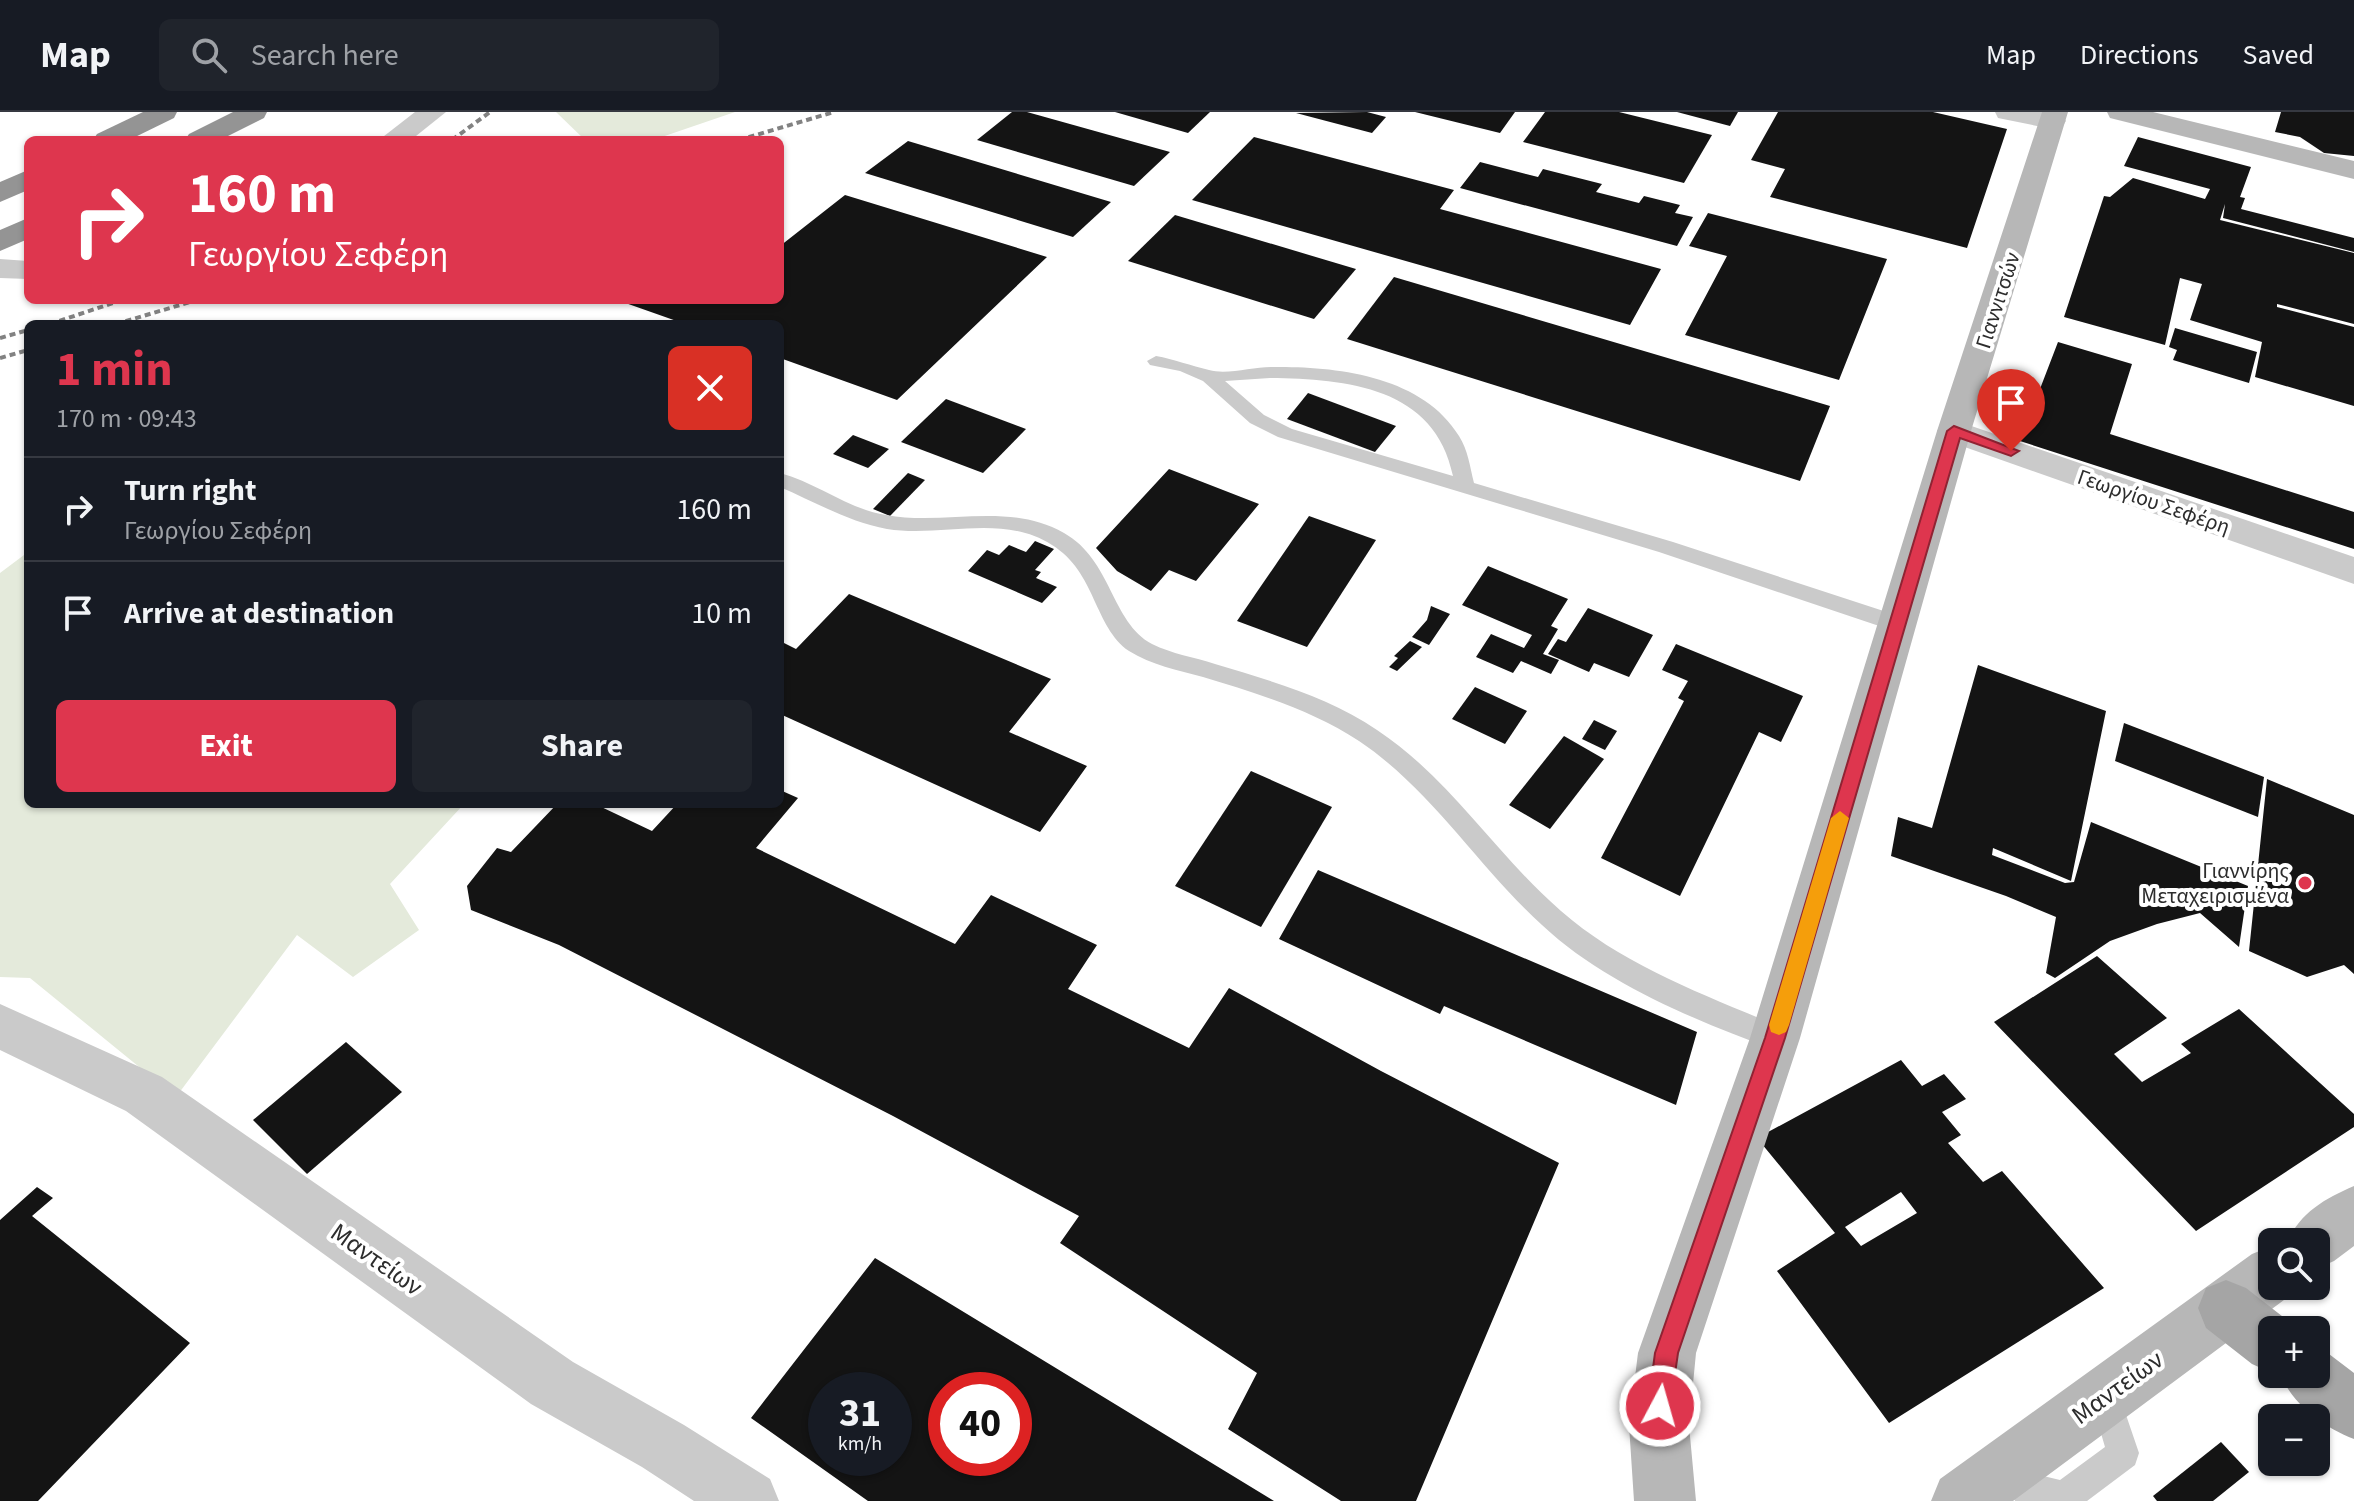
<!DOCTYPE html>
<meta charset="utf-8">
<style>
:root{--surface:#171b24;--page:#20242c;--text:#f1f3f6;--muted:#9ea1a6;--line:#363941;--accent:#de364e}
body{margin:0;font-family:"Source Sans 3",sans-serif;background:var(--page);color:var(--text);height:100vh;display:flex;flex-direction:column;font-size:30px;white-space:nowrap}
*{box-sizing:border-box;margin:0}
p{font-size:26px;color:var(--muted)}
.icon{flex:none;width:44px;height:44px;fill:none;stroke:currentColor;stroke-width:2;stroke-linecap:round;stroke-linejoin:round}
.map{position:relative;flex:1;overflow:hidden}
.drawer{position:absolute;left:24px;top:208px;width:760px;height:488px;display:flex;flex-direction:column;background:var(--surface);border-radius:12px;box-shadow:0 2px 6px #0004}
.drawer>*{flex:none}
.banner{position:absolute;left:24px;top:24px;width:760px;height:168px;border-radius:12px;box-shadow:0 2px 6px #0004;background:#de364e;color:#fff;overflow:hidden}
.fabs{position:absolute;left:2258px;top:1116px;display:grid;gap:16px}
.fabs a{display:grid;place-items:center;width:72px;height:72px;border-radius:12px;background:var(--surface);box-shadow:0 2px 6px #0004;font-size:40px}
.speed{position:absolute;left:808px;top:1260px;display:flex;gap:16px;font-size:40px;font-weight:700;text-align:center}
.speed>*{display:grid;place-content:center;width:104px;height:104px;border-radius:50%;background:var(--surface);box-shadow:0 2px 6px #0004;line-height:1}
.speed small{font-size:20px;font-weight:400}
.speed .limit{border:12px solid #d22;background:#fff;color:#111}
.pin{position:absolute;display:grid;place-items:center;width:68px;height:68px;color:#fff;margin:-82px -34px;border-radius:50% 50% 50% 0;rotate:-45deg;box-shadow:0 0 8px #0007}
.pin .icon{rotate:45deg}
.me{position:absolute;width:88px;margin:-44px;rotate:6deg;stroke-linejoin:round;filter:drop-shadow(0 0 6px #0008)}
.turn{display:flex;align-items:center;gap:28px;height:168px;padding:0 32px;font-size:36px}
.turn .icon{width:104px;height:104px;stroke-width:2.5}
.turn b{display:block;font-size:56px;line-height:68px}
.round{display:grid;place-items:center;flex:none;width:84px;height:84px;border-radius:12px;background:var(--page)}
.head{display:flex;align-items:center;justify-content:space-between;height:136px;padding:0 32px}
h1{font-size:48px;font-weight:700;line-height:60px;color:var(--accent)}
.button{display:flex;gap:16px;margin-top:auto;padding:16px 32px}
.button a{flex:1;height:92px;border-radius:12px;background:var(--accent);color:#fff;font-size:32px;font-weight:700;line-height:92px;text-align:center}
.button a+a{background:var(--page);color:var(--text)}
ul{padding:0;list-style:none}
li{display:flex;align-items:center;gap:24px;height:104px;padding:0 32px;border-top:2px solid var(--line)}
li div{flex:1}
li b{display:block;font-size:30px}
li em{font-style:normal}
header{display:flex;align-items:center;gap:48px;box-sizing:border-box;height:112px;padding:0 40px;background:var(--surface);border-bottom:2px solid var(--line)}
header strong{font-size:38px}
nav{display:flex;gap:44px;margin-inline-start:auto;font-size:28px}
.search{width:560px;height:72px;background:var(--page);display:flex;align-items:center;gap:20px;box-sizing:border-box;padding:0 28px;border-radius:12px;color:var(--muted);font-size:30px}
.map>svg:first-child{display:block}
</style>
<header>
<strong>Map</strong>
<div class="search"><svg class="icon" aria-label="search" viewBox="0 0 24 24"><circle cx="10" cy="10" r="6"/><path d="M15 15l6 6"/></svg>Search here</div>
<nav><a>Map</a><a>Directions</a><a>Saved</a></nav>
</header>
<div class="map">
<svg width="2354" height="1389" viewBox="0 0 2354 1389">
<rect width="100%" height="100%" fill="#fff"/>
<g fill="#e4eadb">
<polygon points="556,0 735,0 653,28 585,28"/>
<polygon points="28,440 28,692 464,692 390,772 419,818 353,865 297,823 176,985 30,866 0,865 0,461"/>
</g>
<g fill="#141414" fill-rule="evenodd">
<polygon points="1012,0 1027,0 1170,40 1134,74 977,28"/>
<polygon points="1115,0 1210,0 1188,21"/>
<polygon points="1367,0 1386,5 1372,21 1296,1"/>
<polygon points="1415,0 1515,0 1500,21"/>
<polygon points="1545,0 1619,0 1712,23 1684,71 1523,30"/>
<polygon points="1677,0 1738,0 1730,14"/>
<polygon points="1778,0 1933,0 2007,17 1967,136 1770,85 1785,57 1751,48"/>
<polygon points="2281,0 2354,0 2354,44 2324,41 2300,25 2275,20"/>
<polygon points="1254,25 1454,78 1440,97 1661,157 1630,213 1192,88"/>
<polygon points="2138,25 2251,55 2240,85 2245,86 2241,97 2354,126 2354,140 2223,106 2225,92 2220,108 2354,141 2354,212 2277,192 2277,195 2354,215 2354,294 2255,265 2262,230 2190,208 2202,172 2180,166 2165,233 2064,205 2104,84 2110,85 2133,66 2205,87 2210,77 2124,54"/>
<polygon points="908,29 1111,90 1073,125 865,61"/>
<polygon points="1480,50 1538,65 1543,57 1602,72 1596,80 1639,91 1644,84 1680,93 1675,101 1693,105 1677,134 1460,76"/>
<polygon points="845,83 1047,145 897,288 780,246 780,212 685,212 617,188 780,188 780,134"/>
<polygon points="1708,101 1887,147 1839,268 1685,223 1727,144 1689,134"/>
<polygon points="1175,103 1356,157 1314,207 1128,149"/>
<polygon points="1394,165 1830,294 1800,369 1347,227"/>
<polygon points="2175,216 2257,240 2249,271 2173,248 2177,238 2169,235"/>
<polygon points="2058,230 2132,252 2110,322 2354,400 2354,437 2020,329"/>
<polygon points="1308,281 1396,314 1375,340 1287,307"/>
<polygon points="946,287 1026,317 983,361 901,330"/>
<polygon points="853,323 889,337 868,356 833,342"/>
<polygon points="1169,357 1259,392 1196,469 1169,458 1151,479 1117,459 1096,436"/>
<polygon points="908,361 925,368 890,404 873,397"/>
<polygon points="1309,404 1376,428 1307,535 1237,509"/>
<polygon points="1035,429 1054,437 1035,458 1041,460 1036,466 1057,475 1042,491 968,459 987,438 999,443 1009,433 1026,440"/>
<polygon points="1488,454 1568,487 1551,514 1558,517 1543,542 1559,548 1551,562 1521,549 1513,561 1476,545 1491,522 1524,536 1532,523 1462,493"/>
<polygon points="849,482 1051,567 1009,620 1087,654 1040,720 780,602 780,529 796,537"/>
<polygon points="1431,494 1450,502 1429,533 1412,525 1427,508"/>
<polygon points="1588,496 1653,523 1629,565 1594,551 1589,560 1548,542 1558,527 1566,530"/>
<polygon points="1410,529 1422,535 1397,559 1389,555 1398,546 1394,544"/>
<polygon points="1676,532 1803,584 1781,630 1759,620 1680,784 1601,746 1684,589 1678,586 1688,569 1662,558"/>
<polygon points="1978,553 2106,599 2071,769 1993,736 1992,743 2065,771 2074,770 2091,710 2248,774 2239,835 2200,801 2157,812 2110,829 2055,866 2046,861 2056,805 2006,784 1891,744 1898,705 1932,716"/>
<polygon points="1475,575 1527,599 1505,632 1452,607"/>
<polygon points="1594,608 1617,619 1605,638 1582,627"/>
<polygon points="2124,611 2264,665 2258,705 2115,649"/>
<polygon points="1564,624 1604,647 1550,717 1509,693"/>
<polygon points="1251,659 1332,695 1261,815 1175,774"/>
<polygon points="2267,667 2354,703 2354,862 2344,853 2307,865 2249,839"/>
<polygon points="780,678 798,686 756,736 955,832 991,783 1097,833 1068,877 1189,936 1229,876 1381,959 1559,1051 1416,1389 1341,1389 1228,1317 1257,1261 1060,1131 1079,1104 893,1004 559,833 471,798 467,774 497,736 511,740 557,692 595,692 652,719 677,692 780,692"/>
<polygon points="1318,758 1697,920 1676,993 1444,894 1440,902 1279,827"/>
<polygon points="2097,844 2167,906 2114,942 2142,970 2191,941 2181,932 2239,897 2354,1002 2354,1015 2196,1119 1994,910"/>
<polygon points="346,930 402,980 307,1062 253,1008"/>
<path d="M1901,948L1922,974L1944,962L1966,987L1942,1000L1961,1023L1948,1031L1983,1070L2002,1059L2104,1176L1889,1311L1777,1159L1835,1121L1757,1026ZM1901,1080L1917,1101L1861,1134L1845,1115Z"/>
<polygon points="37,1075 53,1086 32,1104 190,1231 38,1389 0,1389 0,1108"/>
<path d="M875,1146L1274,1389H868L751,1306ZM826,1278H894V1346H826ZM946,1278H1014V1346H946Z"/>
<polygon points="2221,1330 2249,1360 2213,1389 2157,1389 2153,1384"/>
</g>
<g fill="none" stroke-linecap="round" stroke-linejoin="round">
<g fill="#cacaca" fill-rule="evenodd">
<path d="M1156,244C1174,247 1191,254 1209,258C1227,263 1252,255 1271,255C1334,254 1422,263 1459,324C1468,338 1470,355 1474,371L1673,430L1905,506L1908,512L1905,518L1897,520L1659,440L1278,325L1250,311L1203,269L1180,259L1150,253L1147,249ZM1270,266C1347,267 1435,275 1453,364L1292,317L1264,303L1225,269Z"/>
<path d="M780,361C817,371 848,397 886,403C946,414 1007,389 1064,421C1112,448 1111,510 1152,532C1172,542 1194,545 1215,552C1271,569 1329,585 1377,618C1450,666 1496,743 1561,799C1625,855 1708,884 1785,917L1789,926L1785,935L1775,938C1695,908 1605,872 1542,813C1478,755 1432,678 1359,629C1312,598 1256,581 1203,565C1178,558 1151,553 1129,539C1094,515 1096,460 1052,433C1002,401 941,426 887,417C849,410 815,390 780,375Z"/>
<polygon points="2114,1295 2125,1300 2139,1341 2135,1353 2087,1389 2015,1389 2010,1377 2015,1365 2027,1360 2060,1368 2105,1335 2098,1311 2103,1300"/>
</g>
<g fill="#cacaca" fill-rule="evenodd">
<polygon points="415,0 446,0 411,28 379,28"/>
<polygon points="1995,0 2048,0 2062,3 2066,9 2062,15 2052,17 1998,6"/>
<polygon points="0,147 28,149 28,167 0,166"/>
<polygon points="1954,308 2354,445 2354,472 1942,327 1937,319 1942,311"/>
<polygon points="0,892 162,965 573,1250 684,1313 770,1367 779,1389 694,1389 642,1355 531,1292 126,999 0,938"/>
</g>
<g fill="#b7b7b7" fill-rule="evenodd">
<polygon points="2042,0 2068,0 1971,319 1800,926 1696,1241 1689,1313 1696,1389 1634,1389 1629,1313 1638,1241 1750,926 1937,319"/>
<polygon points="2107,0 2153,0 2354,49 2354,67 2110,6"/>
<path d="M2354,1074V1134L2334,1149L2316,1157V1130H2288C2299,1101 2326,1086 2354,1074Z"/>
<polygon points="2272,1134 2272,1174 2295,1174 2292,1182 2013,1389 1931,1389 1940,1367 2252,1142"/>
</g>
<g fill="#a5a5a5" fill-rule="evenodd">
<polygon points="2226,1168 2246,1176 2292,1212 2295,1218 2272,1218 2272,1261 2252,1252 2206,1216 2198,1196 2206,1176"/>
<path d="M2316,1236L2329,1242L2354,1261V1327C2323,1315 2293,1293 2280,1262H2316Z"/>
</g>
<g fill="#949494" fill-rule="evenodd">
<polygon points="143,0 177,0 174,6 129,28 93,28 97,22"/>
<polygon points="233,0 267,0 264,6 220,28 185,28 189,22"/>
<polygon points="28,58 28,78 0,90 0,70"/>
<polygon points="28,106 28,127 0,139 0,118"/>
</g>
<g stroke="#828282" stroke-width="4" stroke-dasharray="6 4" stroke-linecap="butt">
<polyline points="452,28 490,0"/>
<polyline points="739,28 834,0"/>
<polyline points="50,212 122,188"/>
<polyline points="116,212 197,188"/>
<polyline points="0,226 28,218"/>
<polyline points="0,246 28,238"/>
</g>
</g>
<polygon fill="#de364e" stroke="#902333" stroke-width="2" points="1954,314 2019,339 2011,344 1960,326 1785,926 1678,1241 1669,1303 1660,1306 1652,1303 1648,1294 1655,1241 1765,926 1947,319"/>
<polygon fill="#f59e0b" points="1840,699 1849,706 1789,913 1786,920 1779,923 1771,920 1769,913 1831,706"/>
<circle fill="#de364e" stroke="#fff" stroke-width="3" cx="2305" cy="771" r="8"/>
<g text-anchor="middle" stroke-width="8" stroke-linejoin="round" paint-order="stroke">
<g font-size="22" fill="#2d2d2d" stroke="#fff">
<text transform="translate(1997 188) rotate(-72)" y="8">Γιαννιτσών</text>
<text transform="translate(2154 389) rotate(19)" y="8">Γεωργίου Σεφέρη</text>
</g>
<g font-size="22" fill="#2d2d2d" stroke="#fff" text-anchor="end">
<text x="2289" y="766">Γιαννίρης<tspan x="2289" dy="25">Μεταχειρισμένα</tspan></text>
</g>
<g font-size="26" fill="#2d2d2d" stroke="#fff">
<text transform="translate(377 1147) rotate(35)" y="9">Μαντείων</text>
<text transform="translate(2117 1275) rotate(-36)" y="9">Μαντείων</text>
</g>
</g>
</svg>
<div class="fabs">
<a><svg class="icon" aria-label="search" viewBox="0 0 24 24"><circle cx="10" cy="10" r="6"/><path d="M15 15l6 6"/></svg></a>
<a>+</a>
<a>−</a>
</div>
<div class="speed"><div>31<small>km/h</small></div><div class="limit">40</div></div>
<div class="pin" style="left:2011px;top:339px;background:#d93025"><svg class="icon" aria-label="arrive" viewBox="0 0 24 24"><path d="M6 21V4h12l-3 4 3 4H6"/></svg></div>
<svg class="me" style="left:1660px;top:1294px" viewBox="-20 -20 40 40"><circle r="17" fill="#de364e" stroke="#fff" stroke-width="3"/><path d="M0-11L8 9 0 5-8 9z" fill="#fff"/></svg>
<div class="banner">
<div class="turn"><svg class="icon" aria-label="right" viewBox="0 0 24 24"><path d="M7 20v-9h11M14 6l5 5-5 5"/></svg><div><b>160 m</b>Γεωργίου Σεφέρη</div></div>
</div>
<section class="drawer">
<div class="head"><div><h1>1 min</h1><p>170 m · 09:43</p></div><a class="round" style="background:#d93025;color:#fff"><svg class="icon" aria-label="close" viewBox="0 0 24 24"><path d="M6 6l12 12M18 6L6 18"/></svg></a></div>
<ul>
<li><svg class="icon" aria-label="right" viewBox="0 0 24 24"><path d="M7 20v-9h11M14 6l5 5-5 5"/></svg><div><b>Turn right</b><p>Γεωργίου Σεφέρη</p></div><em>160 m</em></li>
<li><svg class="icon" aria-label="arrive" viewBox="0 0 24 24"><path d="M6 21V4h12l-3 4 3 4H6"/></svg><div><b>Arrive at destination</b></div><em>10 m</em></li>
</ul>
<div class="button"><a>Exit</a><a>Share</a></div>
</section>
</div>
